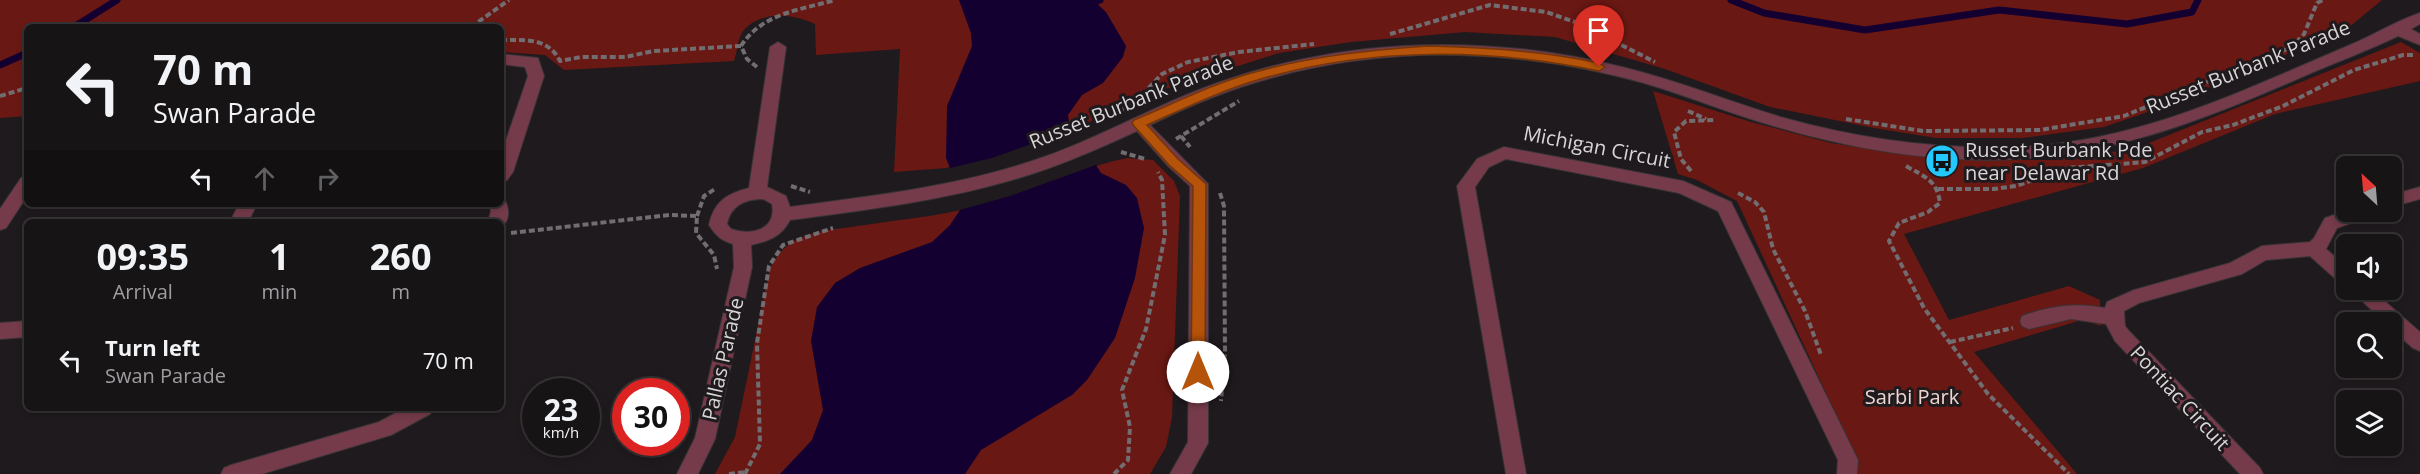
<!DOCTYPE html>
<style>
:root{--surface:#171416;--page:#242123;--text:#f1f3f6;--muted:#9e9ea1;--line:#363335}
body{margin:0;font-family:"Open Sans",sans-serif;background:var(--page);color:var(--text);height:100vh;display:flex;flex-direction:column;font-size:22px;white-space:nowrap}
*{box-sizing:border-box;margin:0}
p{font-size:20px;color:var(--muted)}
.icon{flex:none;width:33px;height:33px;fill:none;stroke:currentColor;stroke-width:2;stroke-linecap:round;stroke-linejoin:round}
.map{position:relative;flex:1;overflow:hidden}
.sheet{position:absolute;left:24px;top:219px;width:480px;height:192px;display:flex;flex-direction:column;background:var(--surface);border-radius:9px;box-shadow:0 3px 9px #0003,0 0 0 2px var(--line)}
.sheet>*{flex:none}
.hud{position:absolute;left:24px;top:24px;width:480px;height:183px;border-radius:9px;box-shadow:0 3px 9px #0003,0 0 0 2px var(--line);background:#171416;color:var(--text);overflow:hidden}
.needle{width:39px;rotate:334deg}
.tools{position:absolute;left:2336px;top:156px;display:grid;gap:12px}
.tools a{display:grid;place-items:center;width:66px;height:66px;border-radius:9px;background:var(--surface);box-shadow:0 3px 9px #0003,0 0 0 2px var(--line);font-size:30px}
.speed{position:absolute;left:522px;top:378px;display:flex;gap:12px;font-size:30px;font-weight:700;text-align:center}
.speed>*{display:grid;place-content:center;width:78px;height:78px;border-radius:50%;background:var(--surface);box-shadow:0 3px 9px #0003,0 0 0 2px var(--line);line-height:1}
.speed small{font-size:15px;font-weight:400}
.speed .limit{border:9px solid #d22;background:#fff;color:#111}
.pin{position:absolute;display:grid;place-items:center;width:51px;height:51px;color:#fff;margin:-62px -26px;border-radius:50% 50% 50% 0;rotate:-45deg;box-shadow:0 0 6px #0007}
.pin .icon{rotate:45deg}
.me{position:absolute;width:66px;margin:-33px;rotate:0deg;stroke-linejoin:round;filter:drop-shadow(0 0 4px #0008)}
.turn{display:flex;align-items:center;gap:21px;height:126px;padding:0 30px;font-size:27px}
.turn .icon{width:78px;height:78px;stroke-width:2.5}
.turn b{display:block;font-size:42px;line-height:51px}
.lanes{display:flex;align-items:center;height:57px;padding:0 30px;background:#0003;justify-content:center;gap:30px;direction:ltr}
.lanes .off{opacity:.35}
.eta{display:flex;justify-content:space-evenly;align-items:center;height:102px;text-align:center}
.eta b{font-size:36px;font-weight:700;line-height:42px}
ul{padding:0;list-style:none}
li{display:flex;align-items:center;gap:18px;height:78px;padding:0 30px}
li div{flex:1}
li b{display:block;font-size:22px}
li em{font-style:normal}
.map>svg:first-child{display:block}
</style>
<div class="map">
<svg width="2420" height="474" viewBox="0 0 2420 474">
<rect width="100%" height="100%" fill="#1f1a1d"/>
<g fill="#6a1813">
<path d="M0,0H2382L2348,28L2168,105L2104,127L2023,138H1936L1874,128L1770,107L1665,69L1555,37L1465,32L1351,42L1279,53L1162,90L1080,126L946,168L894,172L900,49L816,55L815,24C794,14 761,10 744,30C738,36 737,53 734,61L564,70L545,55L501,52V27H27V116L0,118Z"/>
<polygon points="2401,42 2420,53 2420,81 2275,114 2143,168 1904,234 1949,320 2069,286 2100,300 2101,326 2082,320 1974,352 2077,474 1858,474 1858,462 1737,201 1697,180 1678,174 1653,91 1751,122 1831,143 1944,160 2051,160 2134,149"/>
<path d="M1127,158L1153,160L1174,181L1180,196L1172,417L1166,447L1150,474H715L735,437L770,268C779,252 788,242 806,236C820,230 837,229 851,227C888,221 925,218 961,210C1018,198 1070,170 1127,158Z"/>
</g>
<g fill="#130031">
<polygon points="959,0 1093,0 1106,12 1126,46 1123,57 1103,83 1082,95 1068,115 1070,130 992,158 950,168 946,158 947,106 972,46 971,33"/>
<polygon points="1096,165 1101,173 1126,185 1137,198 1144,228 1135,278 1115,338 1087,380 1072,395 981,450 965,474 780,474 812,440 823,410 811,341 817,307 835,283 860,268 932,242 950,225 960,210 1010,196"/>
</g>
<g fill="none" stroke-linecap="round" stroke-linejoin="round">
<g stroke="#130031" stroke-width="7">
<polyline points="1731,0 1764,13 1865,30 1999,10 2127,24 2192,12 2198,0"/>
<polyline points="1095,2 1100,0"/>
<polyline points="74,27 117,0"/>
<polyline points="0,65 27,53"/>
</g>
<g stroke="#393437" stroke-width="2">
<g id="minor">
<path d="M2420,13V24L2411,29L2420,34V45L2398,36C2367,51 2334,63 2302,77C2199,122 2105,159 1991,160C1915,160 1839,146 1767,124C1726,112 1685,95 1644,83C1523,49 1392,44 1271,78C1229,89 1189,106 1150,125L1208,184V443L1191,474H1170L1188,442L1190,186L1168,166L1137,131C1096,150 1055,168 1012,180C940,201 865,210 790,220C781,237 769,241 751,245L752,267L715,439L698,474H677L695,438L734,267L733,244C721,240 716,236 709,225C714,202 726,194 749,188L770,47L778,42L786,47L767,187L786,196L790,207C871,196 954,187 1032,161C1088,143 1141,113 1196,91C1262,65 1332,50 1403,46C1477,42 1550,49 1622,67C1677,80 1730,102 1784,118C1863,140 1946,151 2028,146C2143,140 2246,89 2350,45C2374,35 2396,21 2420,13ZM763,199L772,204C777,230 751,236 731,229L727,224C731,205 745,199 763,199Z"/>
<polygon points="501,54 538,58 544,76 513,172 507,180 501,182 501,155 528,76 525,67 501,64"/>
<polygon points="1504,147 1683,181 1731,202 1858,460 1857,474 1837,474 1838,460 1718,211 1679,193 1506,159 1489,167 1475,187 1526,474 1506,474 1457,186 1477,159"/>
<polygon points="27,176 27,196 6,228 0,230 0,209 21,178"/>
<polygon points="2420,187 2420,199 2391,207 2391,195"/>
<path d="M501,198L504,199C510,209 510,221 501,227V222H488L491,211L489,204H501Z"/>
<polygon points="239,204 257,204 248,222 230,222"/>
<path d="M2346,211L2371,212L2368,217L2337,228L2326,249L2346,266V284L2339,282L2310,256L2266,260L2242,274L2139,303L2124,311L2125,326L2129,331L2260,468L2263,474H2240L2115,341L2106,324L2071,319L2029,329L2022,326L2020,321L2022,316C2051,306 2075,302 2105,308L2107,302L2134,290L2230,263L2262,246L2310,242L2314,238L2325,218Z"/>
<polygon points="2351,290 2372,290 2420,332 2420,351 2413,348 2391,329 2391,322 2384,322"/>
<polygon points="27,321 27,337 0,339 0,323"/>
<polygon points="405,408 433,408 430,414 391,435 262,474 221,474 224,468 231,465 379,422"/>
</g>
</g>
<g stroke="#716d70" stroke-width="4" stroke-dasharray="6 3" stroke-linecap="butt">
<polyline points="471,27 509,0"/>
<polyline points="1390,34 1490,5 1546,12 1578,23 1655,62"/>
<path d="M501,40C524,40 548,37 560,61L581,57H625L654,51L741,46"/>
<path d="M757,67L747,59L741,46C762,13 800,10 835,0"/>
<polyline points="0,96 27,88"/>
<polyline points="1121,111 1139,98 1162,74 1188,62 1239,52 1314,44"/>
<polyline points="1688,111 1706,119"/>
<polyline points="1846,119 1923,131 2040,130 2124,116 2292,47 2304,34 2317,3 2323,0"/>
<polyline points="1181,136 1190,147"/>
<polyline points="1176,139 1239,101"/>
<polyline points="1121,152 1145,159"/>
<path d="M1906,166C1925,177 1937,180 1940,203L1928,212L1899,223L1889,241L1924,308L1988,394L2069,474"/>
<polyline points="1691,171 1681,159 1674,132 1686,121 1716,120"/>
<polyline points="791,186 810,192"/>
<polyline points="1938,189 1994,189 2016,186 2067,168 2145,162 2202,132 2233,125 2283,106 2354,70 2403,55 2413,55"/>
<polyline points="1220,193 1224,206 1225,352 1221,401"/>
<polyline points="1738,193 1755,202 1764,212 1773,249 1805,311 1821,355"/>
<polyline points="697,216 704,196 715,189"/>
<polyline points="511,233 669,215 697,216 696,233 714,255 717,269"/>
<polyline points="1950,342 2013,328"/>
<polyline points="729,474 746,472"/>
<polyline points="745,474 760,444 757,343 769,266 783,245 833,228"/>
<polyline points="1114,474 1128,460 1130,427 1122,390 1146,329 1165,235 1162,180 1158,172"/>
</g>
<use href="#minor" fill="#753b4a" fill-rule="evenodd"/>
</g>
<path fill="#b45309" stroke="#753606" stroke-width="1.5" d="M1428,46C1486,47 1542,51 1599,63L1605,67L1599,71C1488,48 1370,47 1261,79C1222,90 1185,108 1147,125L1178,159L1206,184L1205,372L1203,377H1193L1191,372L1193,186L1169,165L1134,126L1132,123L1134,120C1175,103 1216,82 1259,71C1314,56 1371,50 1428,46Z"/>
<defs>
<g id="bus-disc" transform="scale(1.725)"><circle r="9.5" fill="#23c9fe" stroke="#1f1a1d"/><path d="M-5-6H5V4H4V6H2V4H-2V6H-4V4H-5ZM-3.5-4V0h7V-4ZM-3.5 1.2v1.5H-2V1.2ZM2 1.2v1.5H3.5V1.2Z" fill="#111"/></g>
</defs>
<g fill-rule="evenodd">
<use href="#bus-disc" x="1942" y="161"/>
</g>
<g text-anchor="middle" stroke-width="6" stroke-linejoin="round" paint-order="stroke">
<g font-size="20" fill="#d8d5d7" stroke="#1f1a1d">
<text transform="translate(2248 67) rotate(-22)" y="7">Russet Burbank Parade</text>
<text transform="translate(1131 102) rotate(-22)" y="7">Russet Burbank Parade</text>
<text transform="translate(1597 147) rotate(11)" y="7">Michigan Circuit</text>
<text transform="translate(723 359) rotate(-77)" y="7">Pallas Parade</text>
<text transform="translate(2180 398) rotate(47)" y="7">Pontiac Circuit</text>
</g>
<g font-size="20" fill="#d8d5d7" stroke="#1f1a1d" text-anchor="start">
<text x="1965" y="157">Russet Burbank Pde<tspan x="1965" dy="23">near Delawar Rd</tspan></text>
</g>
<g font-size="20" fill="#efd4d0" stroke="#1f1a1d">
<text x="1912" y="404">Sarbi Park</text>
</g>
</g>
</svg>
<div class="tools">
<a><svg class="needle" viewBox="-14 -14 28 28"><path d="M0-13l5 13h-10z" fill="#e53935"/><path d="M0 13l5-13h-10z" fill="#9e9ea1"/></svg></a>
<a><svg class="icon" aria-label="sound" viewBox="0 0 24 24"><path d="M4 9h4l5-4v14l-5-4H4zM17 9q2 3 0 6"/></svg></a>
<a><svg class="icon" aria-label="search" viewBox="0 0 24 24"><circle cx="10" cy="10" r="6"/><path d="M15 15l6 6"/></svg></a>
<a><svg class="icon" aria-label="layers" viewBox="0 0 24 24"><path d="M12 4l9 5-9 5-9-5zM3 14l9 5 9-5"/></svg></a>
</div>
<div class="speed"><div>23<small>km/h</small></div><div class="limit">30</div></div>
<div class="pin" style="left:1599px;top:67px;background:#d93025"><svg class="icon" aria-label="arrive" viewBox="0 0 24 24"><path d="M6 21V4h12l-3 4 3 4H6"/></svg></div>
<svg class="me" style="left:1198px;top:372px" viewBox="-20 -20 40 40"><circle r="19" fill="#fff"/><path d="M0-13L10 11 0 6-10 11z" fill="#b45309"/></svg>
<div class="hud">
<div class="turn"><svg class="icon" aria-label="left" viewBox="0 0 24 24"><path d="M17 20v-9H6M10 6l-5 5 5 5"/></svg><div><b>70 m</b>Swan Parade</div></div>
<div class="lanes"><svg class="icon" aria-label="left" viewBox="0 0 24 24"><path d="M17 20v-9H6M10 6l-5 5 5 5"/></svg><svg class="icon off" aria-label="ahead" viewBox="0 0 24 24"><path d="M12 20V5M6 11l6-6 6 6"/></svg><svg class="icon off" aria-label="right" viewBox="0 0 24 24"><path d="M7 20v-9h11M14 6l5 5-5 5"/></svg></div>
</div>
<section class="sheet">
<div class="eta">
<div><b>09:35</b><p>Arrival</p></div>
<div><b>1</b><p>min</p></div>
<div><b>260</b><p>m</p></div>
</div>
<ul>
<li><svg class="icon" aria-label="left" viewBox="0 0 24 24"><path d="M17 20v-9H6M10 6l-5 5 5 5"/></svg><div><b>Turn left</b><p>Swan Parade</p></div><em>70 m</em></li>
</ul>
</section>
</div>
